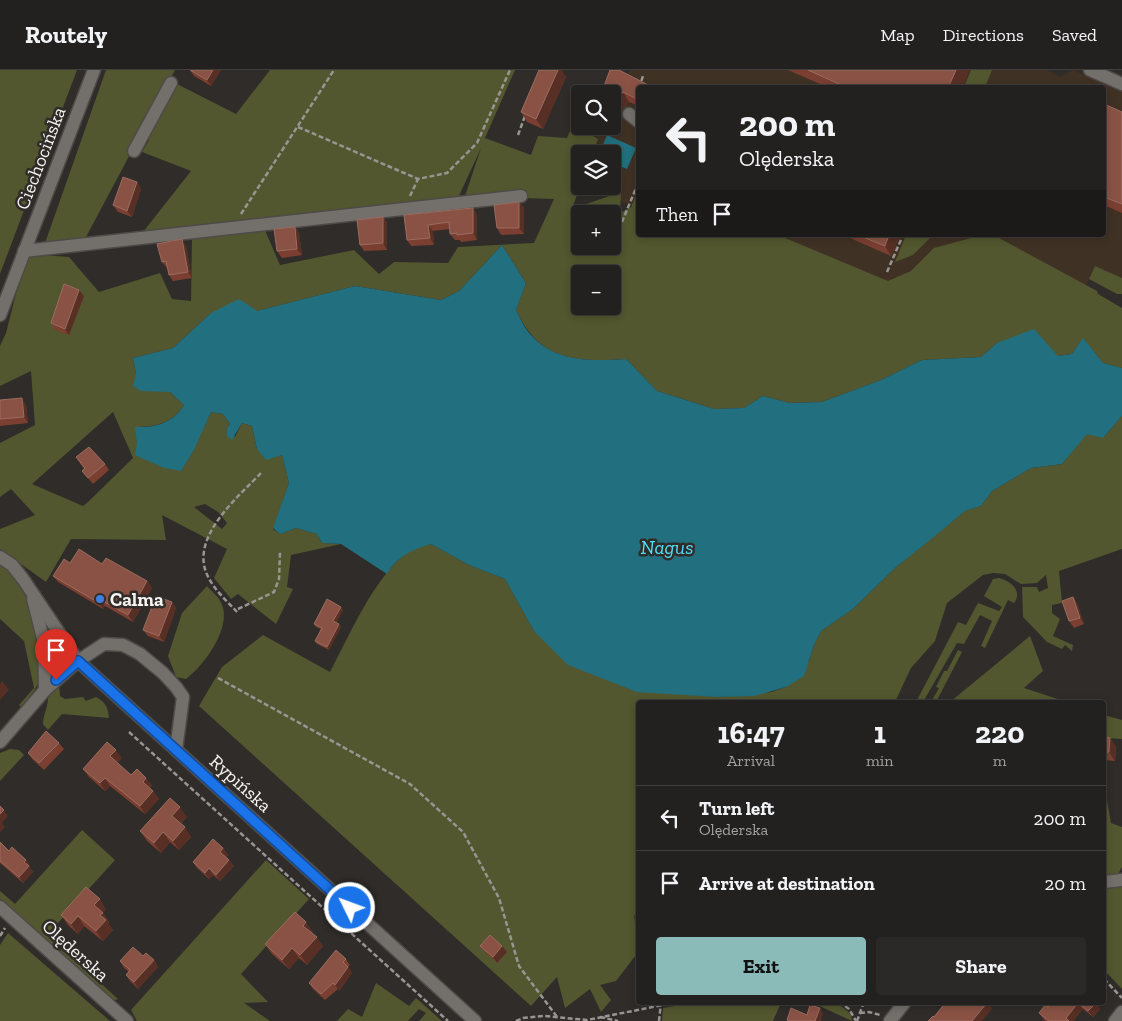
<!DOCTYPE html>
<meta charset="utf-8">
<style>
:root{--surface:#23211f;--page:#2b2928;--text:#f1f3f6;--muted:#a3a3a4;--line:#403e3d;--accent:#8bbbb9}
body{margin:0;font-family:"Zilla Slab",serif;background:var(--page);color:var(--text);height:100vh;display:flex;flex-direction:column;font-size:19px;white-space:nowrap}
*{box-sizing:border-box;margin:0}
p{font-size:16px;color:var(--muted)}
.icon{flex:none;width:28px;height:28px;fill:none;stroke:currentColor;stroke-width:2;stroke-linecap:round;stroke-linejoin:round}
.map{position:relative;flex:1;overflow:hidden}
.details{position:absolute;left:636px;top:630px;width:470px;height:305px;display:flex;flex-direction:column;background:var(--surface);border-radius:5px;box-shadow:0 2px 8px #0003,0 0 0 1px var(--line)}
.details>*{flex:none}
.banner{position:absolute;left:636px;top:15px;width:470px;height:152px;border-radius:5px;box-shadow:0 2px 8px #0003,0 0 0 1px var(--line);background:#23211f;color:var(--text);overflow:hidden}
.fabs{position:absolute;left:571px;top:15px;display:grid;gap:10px}
.fabs a{display:grid;place-items:center;width:50px;height:50px;border-radius:5px;background:var(--surface);box-shadow:0 2px 8px #0003,0 0 0 1px var(--line);font-size:25px}
.pin{position:absolute;display:grid;place-items:center;width:42px;height:42px;color:#fff;margin:-51px -21px;border-radius:50% 50% 50% 0;rotate:-45deg;box-shadow:0 0 5px #0007}
.pin .icon{rotate:45deg}
.me{position:absolute;width:55px;margin:-28px;rotate:312deg;stroke-linejoin:round;filter:drop-shadow(0 0 4px #0008)}
.turn{display:flex;align-items:center;gap:18px;height:105px;padding:0 20px;font-size:22px}
.turn .icon{width:65px;height:65px;stroke-width:2.5}
.turn b{display:block;font-size:35px;line-height:42px}
.then{display:flex;align-items:center;height:48px;padding:0 20px;background:#0003;gap:10px;font-size:19px}
.eta{display:flex;justify-content:space-evenly;align-items:center;height:85px;text-align:center}
.eta b{font-size:30px;font-weight:800;line-height:35px}
.cta{display:flex;gap:10px;margin-top:auto;padding:10px 20px}
.cta a{flex:1;height:58px;border-radius:5px;background:var(--accent);color:#111;font-size:20px;font-weight:800;line-height:58px;text-align:center}
.cta a+a{background:var(--page);color:var(--text)}
ul{padding:0;list-style:none}
li{display:flex;align-items:center;gap:15px;height:65px;padding:0 20px;border-top:1px solid var(--line)}
li div{flex:1}
li b{display:block;font-size:19px}
li em{font-style:normal}
header{display:flex;align-items:center;gap:30px;box-sizing:border-box;height:70px;padding:0 25px;background:var(--surface);border-bottom:1px solid var(--line)}
header strong{font-size:24px}
nav{display:flex;gap:28px;margin-inline-start:auto;font-size:18px}
.map>svg:first-child{display:block}
</style>
<header>
<strong>Routely</strong>
<nav><a>Map</a><a>Directions</a><a>Saved</a></nav>
</header>
<div class="map">
<svg width="1122" height="951" viewBox="0 0 1122 951">
<rect width="100%" height="100%" fill="#2f2c29"/>
<polygon fill="#3f3124" points="630,0 1047,0 1060,7 1073,0 1122,21 1122,208 1095,196 1084,220 890,216 764,165 1104,165 1104,18 639,18 639,136 634,137 582,116 612,116 612,84 587,84 598,56 612,56 612,24"/>
<g fill="#52572f" fill-rule="evenodd">
<polygon points="0,0 77,0 0,204"/>
<polygon points="106,0 175,0 86,167 45,173"/>
<path d="M270,0H515L485,68L531,85L538,66L567,68L580,37V56H588L586,62L598,69L592,84H580V116L572,139L621,122L620,143L631,137L639,118V165H778L888,211L911,201L934,178L982,165L999,168L1097,221L1098,224L1122,238V298L1103,293L1083,269L1072,284L1058,286L997,273L981,287L922,290L881,310L822,332L790,333L763,326L744,338L714,339L657,321L626,289C592,291 553,293 530,263C524,256 520,248 516,240L526,213L502,175L459,221L441,230L355,216L257,241L211,243L173,278L133,288L136,304L170,322L184,335C173,353 156,357 136,357L181,401L194,379L211,342L223,344L230,354L227,358L235,367L242,353L252,356L257,379L274,386L282,385L289,413L273,459L280,464L296,458L317,464L322,473L341,474L291,485L287,517L293,519L276,554L238,524L231,529L214,508L227,479L162,445L166,470L71,469L46,512L0,479V459L35,445L11,419L0,427V373L35,355L31,301L0,316V276L6,263L26,184L69,187L99,222L160,203L172,229L191,231L192,167L264,158L280,195L354,180L379,204L394,192L448,193L458,177L534,173L554,129L465,126L481,78L459,126L143,162L191,101L142,82L149,70V60L177,14L236,44ZM580,144H612V176H580ZM580,204H612V236H580ZM113,342L133,388L88,432L83,436L32,414ZM205,434L218,442L227,453L222,459L194,437Z"/>
<polygon points="971,0 992,0 985,17 964,17"/>
<polygon points="906,165 933,165 913,185 895,192"/>
<polygon points="1095,196 1122,208 1122,224 1117,224 1089,209"/>
<path d="M1122,346V479L1059,501L1062,533L1052,535V543L1060,549L1053,566L1073,575L1072,581L1065,575L1062,579L1047,572L1023,547L1022,517H1037L1039,522L1048,518L1046,505L1037,513L1021,514L1005,504L993,503L983,505L947,533L935,571L911,598L895,632H639V847L634,845L639,881L616,911L600,915L611,930L601,942L590,919L565,938L557,907L531,936L199,636L222,597L263,565L330,602C350,564 373,510 406,483C412,478 423,476 431,474L469,495L505,509L534,561L717,627L771,622L786,617L809,591L814,575L821,561L853,539L895,498L965,441L981,436L992,421L1031,398L1062,394L1087,363L1104,367Z"/>
<path d="M0,491C32,513 36,565 42,600C40,616 31,625 21,637L19,635L34,618L24,571L0,549Z"/>
<path d="M999,508C1011,511 1023,521 1014,533L1008,530L985,578L981,576L992,551L980,545L964,574L957,573L923,632H916L958,552L966,555L978,533L999,541L1002,537L984,526L993,509Z"/>
<path d="M207,516C211,521 217,525 220,531C235,554 204,596 186,609L176,607L168,586L182,543Z"/>
<polygon points="1030,566 1043,601 1024,618 1067,632 950,632"/>
<polygon points="958,580 962,582 936,632 931,632 939,618 936,617 944,601 947,601"/>
<path d="M59,615L60,626L65,629L83,627L86,631L96,627C106,632 108,638 109,648L62,644L48,660L43,654C43,645 48,637 48,628Z"/>
<polygon points="1104,645 1122,650 1122,669 1104,668"/>
<polygon points="10,679 19,680 24,685 0,711 0,683"/>
<polygon points="1105,718 1111,753 1122,757 1122,797 1117,806 1104,803"/>
<polygon points="82,760 115,790 48,864 55,872 50,876 47,875 0,829 0,821 15,834"/>
<polygon points="266,790 309,829 241,904 268,932 244,933 270,951 137,951 131,940"/>
<polygon points="1104,816 1122,816 1122,919 1104,900"/>
<polygon points="8,863 110,951 0,951 0,875"/>
<polygon points="61,877 118,929 111,931 60,885"/>
<polygon points="376,913 409,936 416,928 442,951 419,951 426,943 419,939 408,951 337,951 348,939 362,947"/>
<polygon points="698,932 781,932 781,933 773,951 662,951 663,938"/>
<path d="M813,933C829,932 840,932 851,945L852,951Z"/>
</g>
<g fill="#22707f">
<polygon points="607,65 636,78 627,99 613,93 612,84 599,84"/>
<path d="M502,175L526,213L516,240C520,248 524,257 530,264C555,293 592,291 626,289L657,321L714,339L744,338L763,326L790,333L822,332L881,310L922,290L981,287L997,273L1034,259L1058,286L1072,284L1083,268L1103,293L1122,298V346L1103,368L1087,364L1062,394L1031,398L992,421L981,436L965,441L935,466L895,498L853,539L821,561L814,575L804,606L786,617L754,626L717,627L637,622L568,595L534,561L505,509L469,495L431,474C411,480 398,486 387,504L341,474L322,473L317,464L296,458L280,464L273,458L289,413L282,385L266,390L257,379L252,356L242,353L232,370L227,366V358L230,354L223,344L211,342L194,380L181,401L164,398L135,385L137,373L135,357C155,358 173,353 184,335L170,322L141,321L133,316L136,304L133,288L173,278L211,243L239,229L257,241L355,216L441,230L459,221Z"/>
</g>
<g fill="none" stroke-linecap="round" stroke-linejoin="round">
<g stroke="#4e4a47" stroke-width="15">
<g id="minor">
<polyline points="1090,0 1122,14"/>
<polyline points="629,44 639,52"/>
<polyline points="134,81 171,13"/>
<polyline points="24,181 521,126"/>
<polyline points="0,245 94,0"/>
<polyline points="0,487 12,495 23,509 78,591 475,951"/>
<polyline points="33,529 44,572 45,620"/>
<polyline points="0,672 45,620 78,591 104,574 123,575 140,584 163,603 176,617 183,627 176,680"/>
<polyline points="1104,812 1122,810"/>
<polyline points="0,837 127,951"/>
<polyline points="890,951 905,932"/>
<polyline points="1115,951 1122,942"/>
</g>
</g>
<g stroke="#989592" stroke-width="2.5" stroke-dasharray="5 2.5" stroke-linecap="butt">
<polyline points="639,18 643,6"/>
<polyline points="298,57 418,109 447,103 477,73 510,0"/>
<polyline points="518,65 525,46"/>
<polyline points="410,126 418,109"/>
<polyline points="241,144 334,0"/>
<polyline points="619,159 639,111"/>
<polyline points="887,202 903,165"/>
<polyline points="238,539 274,522 279,509 280,482"/>
<path d="M237,542C226,530 212,518 206,502C192,465 239,426 262,402"/>
<polyline points="218,608 410,714 463,762 499,828 519,896 557,947"/>
<polyline points="129,662 448,951"/>
<polyline points="0,866 5,858"/>
<polyline points="1104,909 1122,928"/>
<polyline points="839,932 849,939 856,951"/>
<polyline points="860,943 869,942 880,945"/>
<polyline points="600,947 618,951"/>
<polyline points="516,951 523,948 544,946 587,950 678,932"/>
<polyline points="659,951 661,932"/>
<polyline points="857,951 864,932"/>
</g>
<use href="#minor" stroke="#736f6b" stroke-width="12"/>
</g>
<g fill="#7b3f31">
<polygon points="190,0 221,0 211,16 194,6"/>
<polygon points="539,0 561,0 566,7 543,59 527,52 521,42"/>
<polygon points="788,0 969,0 962,18 829,18"/>
<polygon points="639,18 639,36 629,32 621,42 622,48 619,57 612,54 612,24"/>
<polygon points="1104,34 1122,42 1122,143 1104,135"/>
<polygon points="137,112 141,119 132,147 118,142 113,135"/>
<polygon points="519,132 524,138 524,164 501,165 497,158"/>
<polygon points="477,144 477,170 461,172 460,170 455,170 450,164 450,159 433,161 434,175 411,176 407,170 404,145"/>
<polygon points="383,147 387,153 387,180 364,181 360,175"/>
<polygon points="295,157 299,163 302,185 282,188 277,181"/>
<polygon points="843,165 900,165 891,186"/>
<polygon points="186,176 192,208 173,211 169,205 168,198 167,198 162,192"/>
<polygon points="84,226 69,265 55,260 51,253"/>
<polygon points="0,330 26,335 28,353 0,356"/>
<polygon points="76,387 105,394 109,400 93,414 82,401 84,399"/>
<polygon points="70,493 102,494 147,511 152,518 133,552 105,536 103,539 58,512 53,506"/>
<polygon points="1073,527 1077,533 1084,554 1074,558 1069,551"/>
<polygon points="172,532 176,538 164,572 148,566 143,560"/>
<polygon points="341,537 343,540 336,553 341,557 329,580 317,574 315,571 321,559 316,557 314,554"/>
<polygon points="1104,667 1110,668 1116,677 1115,691 1104,690"/>
<polygon points="59,673 64,679 44,700 32,689 28,683"/>
<polygon points="122,688 117,693 131,705 152,715 150,718 153,721 159,729 145,744 110,716 105,721 89,707 83,699"/>
<polygon points="187,747 181,754 191,767 179,780 170,772 161,783 147,771 140,761"/>
<polygon points="0,772 9,781 26,790 30,796 29,797 33,802 23,813 0,793"/>
<polygon points="223,778 228,785 226,787 229,790 234,796 220,811 213,805 209,809 197,798 193,792"/>
<polygon points="106,839 103,843 109,852 108,853 113,860 103,871 84,856 78,864 68,855 61,845"/>
<polygon points="313,862 312,863 323,876 307,895 299,888 289,899 272,884 265,874"/>
<polygon points="480,876 502,876 507,882 497,893 485,882"/>
<polygon points="143,886 154,890 158,897 138,919 130,911 126,905 129,902 124,898 120,891"/>
<polygon points="346,889 350,895 348,897 352,903 339,921 338,919 325,930 313,919 309,913"/>
<polygon points="1052,932 1095,932 1100,939 1093,947 1083,939 1073,951 1045,951 1039,943 1048,937"/>
</g>
<g fill="#572f25">
<polygon points="213,0 221,0 211,16 207,10"/>
<polygon points="558,0 561,0 566,7 543,59 536,49"/>
<polygon points="956,0 969,0 962,18 948,18"/>
<polygon points="623,22 629,32 621,42 622,48 619,57 612,48 612,46 614,33"/>
<polygon points="137,112 141,119 132,147 127,141"/>
<polygon points="519,132 524,138 524,164 519,158"/>
<polygon points="473,138 477,144 477,170 473,163"/>
<polygon points="383,147 387,153 387,180 383,173"/>
<polygon points="428,155 433,161 434,175 430,168"/>
<polygon points="295,157 299,163 302,185 297,179"/>
<polygon points="889,165 900,165 891,186 885,176"/>
<polygon points="182,169 186,176 192,208 188,202"/>
<polygon points="79,220 84,226 69,265 65,259"/>
<polygon points="22,328 26,335 28,353 24,347"/>
<polygon points="147,511 152,518 133,552 128,545"/>
<polygon points="1073,527 1077,533 1084,554 1080,548"/>
<polygon points="101,530 105,536 103,539 99,533"/>
<polygon points="172,532 176,538 164,572 159,566"/>
<polygon points="341,537 343,540 335,554 333,551"/>
<polygon points="339,554 341,557 329,580 327,577"/>
<polygon points="2,611 9,620 0,630 0,614"/>
<polygon points="1110,668 1116,677 1115,691 1109,682"/>
<polygon points="116,680 122,688 116,694 110,686"/>
<polygon points="105,708 110,716 105,721 100,713"/>
<polygon points="146,708 152,715 148,720 143,712"/>
<polygon points="153,721 159,729 145,744 140,736"/>
<polygon points="180,737 187,747 179,756 172,746"/>
<polygon points="4,740 8,746 2,753 5,757 0,762 0,744"/>
<polygon points="185,757 191,767 179,780 173,771"/>
<polygon points="163,762 170,772 161,783 154,773"/>
<polygon points="223,778 228,785 224,788 220,782"/>
<polygon points="26,790 30,796 29,797 33,802 23,813 19,807 24,792"/>
<polygon points="229,790 234,796 220,811 216,805"/>
<polygon points="209,798 213,805 209,809 205,803"/>
<polygon points="100,829 106,839 103,843 109,852 108,853 113,860 103,871 96,861 94,835"/>
<polygon points="78,846 84,856 78,864 71,854"/>
<polygon points="306,852 313,862 310,865 303,856"/>
<polygon points="317,867 323,876 307,895 300,885"/>
<polygon points="502,876 507,882 497,893 493,887"/>
<polygon points="292,878 299,888 289,899 282,890"/>
<polygon points="154,890 158,897 138,919 134,912"/>
<polygon points="348,897 352,903 339,921 335,915"/>
<polygon points="987,932 994,932 991,937 992,939 982,951 972,951"/>
<polygon points="1078,933 1083,939 1073,951 1067,951 1066,948"/>
<polygon points="1096,933 1100,939 1093,947 1088,941"/>
<polygon points="820,938 823,943 821,951 815,951"/>
</g>
<g fill="#895245" stroke="#9a6c60">
<polygon points="190,0 213,0 207,10"/>
<polygon points="539,0 558,0 536,49 521,42"/>
<polygon points="610,0 619,0 654,18 639,18 639,30 623,22 614,33 616,39 612,46 612,24 601,24"/>
<polygon points="808,0 956,0 948,18 848,18"/>
<polygon points="1104,34 1122,42 1122,134 1104,127"/>
<polygon points="123,107 137,112 127,141 113,135"/>
<polygon points="519,132 519,158 497,158 494,135"/>
<polygon points="473,138 473,163 457,165 457,163 450,164 449,152 428,155 430,168 407,170 404,145"/>
<polygon points="383,147 383,173 360,175 357,150"/>
<polygon points="295,157 297,179 277,181 274,159"/>
<polygon points="858,165 889,165 885,176"/>
<polygon points="182,169 188,202 169,205 166,191 162,192 157,174"/>
<polygon points="64,214 79,220 65,259 51,253"/>
<polygon points="22,328 24,347 0,349 0,330"/>
<polygon points="89,377 105,394 88,408 82,401 85,398 76,387"/>
<polygon points="79,479 102,494 106,488 147,511 128,545 101,530 99,533 53,506 64,489 70,493"/>
<polygon points="156,526 172,532 159,566 143,560"/>
<polygon points="1073,527 1080,548 1069,551 1062,531"/>
<polygon points="327,529 341,537 333,551 339,554 327,577 315,571 322,558 314,554"/>
<polygon points="46,661 59,673 39,693 28,683"/>
<polygon points="1104,667 1110,668 1109,682 1104,682"/>
<polygon points="107,672 116,680 110,686 131,705 137,699 146,708 143,712 153,721 140,736 105,708 100,713 83,699"/>
<polygon points="170,728 180,737 172,746 185,757 173,771 163,762 154,773 140,761"/>
<polygon points="0,736 4,740 0,744"/>
<polygon points="213,769 223,778 220,782 229,790 216,805 209,798 205,803 193,792"/>
<polygon points="0,772 9,781 12,777 26,790 24,792 29,796 19,807 0,791"/>
<polygon points="86,817 100,829 94,835 103,843 100,845 106,850 96,861 78,846 71,854 61,845"/>
<polygon points="295,842 306,852 303,856 317,867 300,885 292,878 282,890 265,874"/>
<polygon points="490,865 502,876 493,887 480,876"/>
<polygon points="133,877 143,886 146,883 154,890 134,912 126,905 130,900 120,891"/>
<polygon points="336,880 346,889 343,892 348,897 335,915 333,913 321,924 309,913"/>
<polygon points="946,932 987,932 987,933 972,951 928,951 933,946 934,947"/>
<polygon points="1052,932 1055,933 1096,933 1088,941 1078,933 1066,948 1069,951 1049,951 1039,943 1045,935 1048,937"/>
<polygon points="810,935 820,938 815,951 790,951 787,950 791,938 807,945"/>
</g>
<g fill="none" stroke-linecap="round" stroke-linejoin="round">
<g stroke="#114b97" stroke-width="12">
<polyline id="route" points="56,610 78,591 350,838"/>
</g>
<use href="#route" stroke="#1a73e8" stroke-width="9"/>
</g>
<circle fill="#3f7fe0" stroke="#2f2c29" stroke-width="2" cx="100" cy="529" r="5"/>
<g text-anchor="middle" stroke-width="5" stroke-linejoin="round" paint-order="stroke">
<g font-size="19" fill="#f7f5f2" stroke="#2f2c29">
<text transform="translate(40 88) rotate(-69)" y="7">Ciechocińska</text>
<text transform="translate(241 713) rotate(42)" y="7">Rypińska</text>
<text transform="translate(76 880) rotate(42)" y="7">Olęderska</text>
</g>
<g font-size="19" font-weight="bold" fill="#f7f5f2" stroke="#2f2c29" text-anchor="start">
<text x="110" y="536">Calma</text>
</g>
<g font-size="20" font-style="italic" fill="#4fdffa" stroke="#2f2c29">
<text x="667" y="484">Nagus</text>
</g>
</g>
</svg>
<div class="fabs">
<a><svg class="icon" aria-label="search" viewBox="0 0 24 24"><circle cx="10" cy="10" r="6"/><path d="M15 15l6 6"/></svg></a>
<a><svg class="icon" aria-label="layers" viewBox="0 0 24 24"><path d="M12 4l9 5-9 5-9-5zM3 14l9 5 9-5"/></svg></a>
<a>+</a>
<a>−</a>
</div>
<div class="pin" style="left:56px;top:610px;background:#d93025"><svg class="icon" aria-label="arrive" viewBox="0 0 24 24"><path d="M6 21V4h12l-3 4 3 4H6"/></svg></div>
<svg class="me" style="left:350px;top:838px" viewBox="-20 -20 40 40"><circle r="17" fill="#1a73e8" stroke="#fff" stroke-width="3"/><path d="M0-11L8 9 0 5-8 9z" fill="#fff"/></svg>
<div class="banner">
<div class="turn"><svg class="icon" aria-label="left" viewBox="0 0 24 24"><path d="M17 20v-9H6M10 6l-5 5 5 5"/></svg><div><b>200 m</b>Olęderska</div></div>
<div class="then">Then<svg class="icon" aria-label="arrive" viewBox="0 0 24 24"><path d="M6 21V4h12l-3 4 3 4H6"/></svg></div>
</div>
<section class="details">
<div class="eta">
<div><b>16:47</b><p>Arrival</p></div>
<div><b>1</b><p>min</p></div>
<div><b>220</b><p>m</p></div>
</div>
<ul>
<li><svg class="icon" aria-label="left" viewBox="0 0 24 24"><path d="M17 20v-9H6M10 6l-5 5 5 5"/></svg><div><b>Turn left</b><p>Olęderska</p></div><em>200 m</em></li>
<li><svg class="icon" aria-label="arrive" viewBox="0 0 24 24"><path d="M6 21V4h12l-3 4 3 4H6"/></svg><div><b>Arrive at destination</b></div><em>20 m</em></li>
</ul>
<div class="cta"><a>Exit</a><a>Share</a></div>
</section>
</div>
